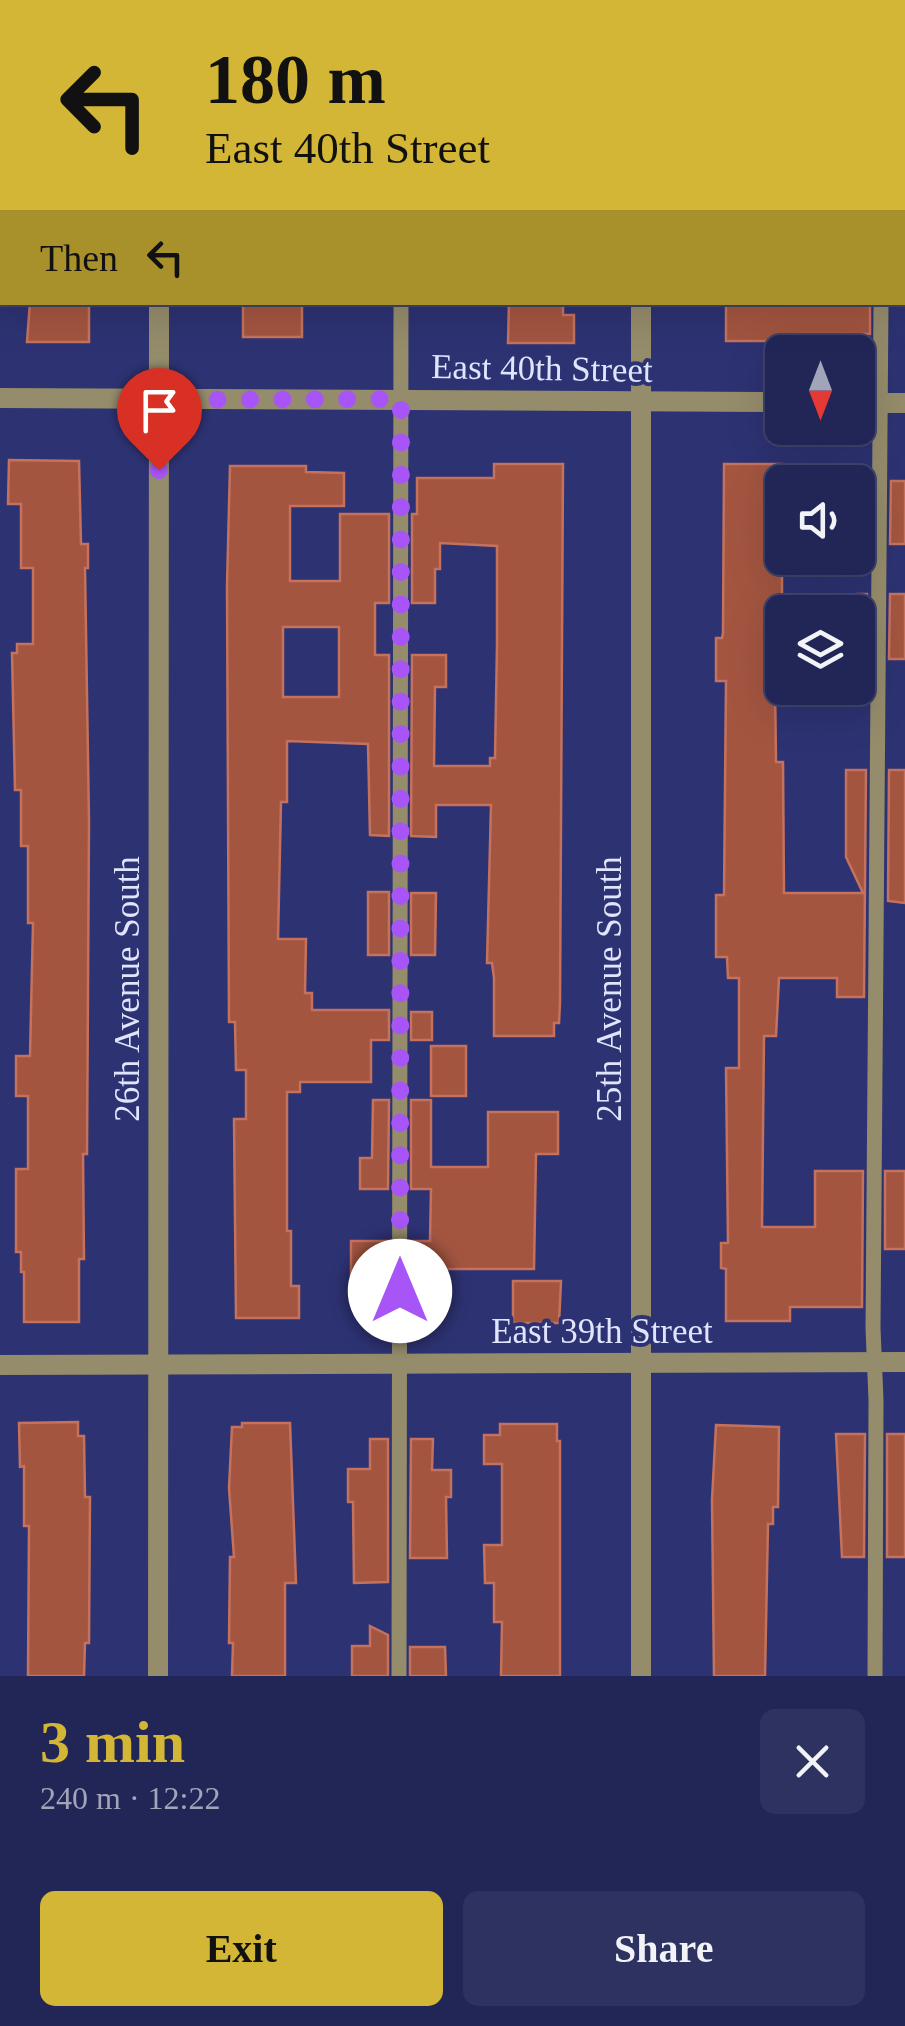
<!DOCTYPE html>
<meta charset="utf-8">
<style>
:root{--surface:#222656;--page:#2e3260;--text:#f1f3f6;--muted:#a2a5b9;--line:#3f436c;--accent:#d3b635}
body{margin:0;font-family:"Times New Roman",serif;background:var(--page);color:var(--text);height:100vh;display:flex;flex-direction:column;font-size:38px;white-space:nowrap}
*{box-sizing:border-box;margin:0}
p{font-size:32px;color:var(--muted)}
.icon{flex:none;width:55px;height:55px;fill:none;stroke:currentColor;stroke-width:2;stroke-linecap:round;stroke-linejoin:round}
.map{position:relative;height:1676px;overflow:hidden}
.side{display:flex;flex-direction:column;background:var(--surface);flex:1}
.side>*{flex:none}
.banner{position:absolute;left:0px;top:0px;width:905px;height:305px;box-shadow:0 10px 40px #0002,0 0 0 2px var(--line);background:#d3b635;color:#111;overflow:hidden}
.needle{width:65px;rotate:180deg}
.controls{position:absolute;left:765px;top:335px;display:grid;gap:20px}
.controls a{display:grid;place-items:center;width:110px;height:110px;border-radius:15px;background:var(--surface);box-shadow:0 10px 40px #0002,0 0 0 2px var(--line);font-size:50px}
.pin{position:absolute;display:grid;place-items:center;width:85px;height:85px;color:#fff;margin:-102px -42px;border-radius:50% 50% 50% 0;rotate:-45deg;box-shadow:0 0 10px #0007}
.pin .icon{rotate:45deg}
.me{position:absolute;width:110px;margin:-55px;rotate:0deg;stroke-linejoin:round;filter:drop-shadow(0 0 8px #0008)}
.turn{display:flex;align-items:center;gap:35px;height:210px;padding:0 40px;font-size:45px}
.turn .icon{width:130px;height:130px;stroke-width:2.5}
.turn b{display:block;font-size:70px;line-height:85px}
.then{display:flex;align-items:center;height:95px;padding:0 40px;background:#0003;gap:20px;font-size:38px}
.round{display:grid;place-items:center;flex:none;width:105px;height:105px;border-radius:15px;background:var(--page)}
.summary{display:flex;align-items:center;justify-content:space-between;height:170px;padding:0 40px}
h1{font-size:60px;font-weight:600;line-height:75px;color:var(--accent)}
.cta{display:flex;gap:20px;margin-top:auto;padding:20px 40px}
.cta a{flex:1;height:115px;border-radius:15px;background:var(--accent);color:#111;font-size:40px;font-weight:600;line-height:115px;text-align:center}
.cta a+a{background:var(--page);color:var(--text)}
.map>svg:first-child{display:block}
</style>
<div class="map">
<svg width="905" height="1676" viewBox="0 0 905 1676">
<rect width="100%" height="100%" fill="#2d3272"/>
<g fill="#a35540" stroke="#c4725d" stroke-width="2.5" fill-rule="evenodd">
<polygon points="30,302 89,302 89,342 27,342"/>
<rect x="243" y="302" width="59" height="35"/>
<polygon points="509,302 563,302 563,315 574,315 574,343 508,343"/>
<polygon points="726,302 870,302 870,334 798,334 797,341 726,341"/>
<polygon points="9,460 79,461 81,544 88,544 88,568 85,568 89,822 87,1154 83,1154 84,1259 79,1259 79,1322 24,1322 24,1272 21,1272 21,1252 16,1252 16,1169 28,1169 28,1096 16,1096 16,1056 30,1056 33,923 28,923 28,846 21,846 21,790 15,790 12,653 17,653 17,644 33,644 33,568 21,568 21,504 8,504"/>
<polygon points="494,464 563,464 560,1002 559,1023 554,1023 554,1036 494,1036 494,978 492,963 487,963 491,805 436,805 436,837 411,836 412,655 446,655 446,687 435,687 434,766 490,766 490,758 495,758 497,644 497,546 440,543 440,569 435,569 435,603 412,603 412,514 417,514 417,478 494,478"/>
<polygon points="724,464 782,464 782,680 775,681 776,762 783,762 784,893 863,893 846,857 846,770 866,770 864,997 837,997 837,978 779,978 776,1036 764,1036 762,1227 815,1227 815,1171 863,1171 862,1307 790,1307 790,1321 726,1321 726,1269 721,1268 721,1243 728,1243 726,1068 739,1068 739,978 728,978 727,957 716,957 716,895 724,895 726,681 716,681 716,638 722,638 723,633"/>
<path d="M230,466H306V472L344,473V506H290V581H340V514H389V603H375V655H389V836L370,835L368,744L287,741V802H281L278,939H306L305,993H312V1010H389V1040H371V1082H300V1092H287V1231H291V1286H299V1318H236L234,1119H246V1070H236L235,1022H229L227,586ZM283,627H339V697H283Z"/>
<rect x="858" y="481" width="10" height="63"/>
<polygon points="891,481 905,481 905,544 890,544"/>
<rect x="858" y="594" width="9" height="65"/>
<polygon points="890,594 905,594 905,659 889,659"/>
<polygon points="889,770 905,770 905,903 888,901"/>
<rect x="368" y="892" width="21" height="63"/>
<polygon points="411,893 436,893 435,955 411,955"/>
<rect x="411" y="1012" width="21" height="28"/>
<rect x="431" y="1046" width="35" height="50"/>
<polygon points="373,1100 389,1100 388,1189 360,1189 360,1158 372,1158"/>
<polygon points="411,1100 431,1100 431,1167 488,1167 488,1112 558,1112 558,1154 536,1154 534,1269 432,1269 432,1307 411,1307 411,1241 430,1241 431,1189 411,1189"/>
<rect x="885" y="1171" width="20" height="78"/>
<polygon points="351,1241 388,1241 388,1309 357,1309 357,1275 351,1275"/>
<polygon points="513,1281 561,1281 559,1323 513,1323"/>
<polygon points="78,1422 78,1436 84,1436 85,1497 90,1497 89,1643 85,1643 84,1676 28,1676 29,1526 24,1526 24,1466 20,1467 19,1423"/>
<polygon points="242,1423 290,1423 296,1583 285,1583 285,1676 232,1676 233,1643 229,1643 230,1557 234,1557 229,1488 232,1427 242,1427"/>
<polygon points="500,1424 557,1424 557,1441 560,1441 560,1676 501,1676 502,1622 494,1622 494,1583 485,1583 484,1545 502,1545 502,1464 484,1464 484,1435 500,1435"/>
<polygon points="716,1425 779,1427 778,1507 773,1507 773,1524 768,1524 765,1676 714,1676 712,1500"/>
<polygon points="836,1434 865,1434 864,1557 842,1557"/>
<rect x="887" y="1434" width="18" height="123"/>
<polygon points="370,1439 388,1439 388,1582 354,1583 353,1502 348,1502 348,1469 370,1469"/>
<polygon points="411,1439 433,1439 432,1470 451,1470 451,1497 446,1497 447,1558 410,1558"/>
<polygon points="370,1626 388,1635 388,1676 352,1676 352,1646 370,1646"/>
<polygon points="410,1647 445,1647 446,1676 410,1676"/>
</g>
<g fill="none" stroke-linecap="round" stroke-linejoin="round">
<g stroke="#958c6b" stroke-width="15">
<polyline points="401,0 401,2"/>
<polyline points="880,0 880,2"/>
<polyline points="399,1676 401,302"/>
<polyline points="875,1676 876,1400 873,1328 881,302"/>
</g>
<g stroke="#958c6b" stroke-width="20">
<polyline points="159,2 159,0"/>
<polyline points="642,2 642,0"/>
<polyline points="0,398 782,402"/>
<polyline points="858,403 905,403"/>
<polyline points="0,1365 905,1362"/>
<polyline points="158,1676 159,302"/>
<polyline points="641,1676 641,302"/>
</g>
</g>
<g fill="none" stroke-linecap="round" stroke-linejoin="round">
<polyline stroke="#a855f7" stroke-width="18" stroke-dasharray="0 32.4" points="159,470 158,400 401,399 400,1291"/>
</g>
<g text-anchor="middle" stroke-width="8" stroke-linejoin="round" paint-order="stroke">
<g font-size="35" fill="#e0e5fd" stroke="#2d3272">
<text transform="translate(542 368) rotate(1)" y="12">East 40th Street</text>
<text transform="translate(127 989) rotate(-90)" y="12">26th Avenue South</text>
<text transform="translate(609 989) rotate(-90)" y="12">25th Avenue South</text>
<text x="602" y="1343">East 39th Street</text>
</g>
</g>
</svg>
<div class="controls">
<a><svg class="needle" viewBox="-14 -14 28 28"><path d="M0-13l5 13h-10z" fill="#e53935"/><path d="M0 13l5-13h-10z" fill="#a2a5b9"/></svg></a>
<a><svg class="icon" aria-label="sound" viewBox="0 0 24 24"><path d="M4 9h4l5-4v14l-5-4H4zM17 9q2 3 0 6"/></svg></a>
<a><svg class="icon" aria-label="layers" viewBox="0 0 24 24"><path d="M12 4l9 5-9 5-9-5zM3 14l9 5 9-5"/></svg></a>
</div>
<div class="pin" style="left:159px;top:470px;background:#d93025"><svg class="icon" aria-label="arrive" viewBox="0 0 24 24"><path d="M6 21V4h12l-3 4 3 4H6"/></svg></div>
<svg class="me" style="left:400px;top:1291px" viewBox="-20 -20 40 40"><circle r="19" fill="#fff"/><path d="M0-13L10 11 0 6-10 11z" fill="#a855f7"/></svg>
<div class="banner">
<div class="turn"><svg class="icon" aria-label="left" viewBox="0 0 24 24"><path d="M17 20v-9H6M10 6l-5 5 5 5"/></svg><div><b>180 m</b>East 40th Street</div></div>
<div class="then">Then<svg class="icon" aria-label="left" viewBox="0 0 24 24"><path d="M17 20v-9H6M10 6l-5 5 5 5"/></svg></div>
</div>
</div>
<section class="side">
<div class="summary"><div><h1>3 min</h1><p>240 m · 12:22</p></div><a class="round"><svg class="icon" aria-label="close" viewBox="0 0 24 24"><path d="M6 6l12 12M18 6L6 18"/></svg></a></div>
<div class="cta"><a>Exit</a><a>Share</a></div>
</section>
